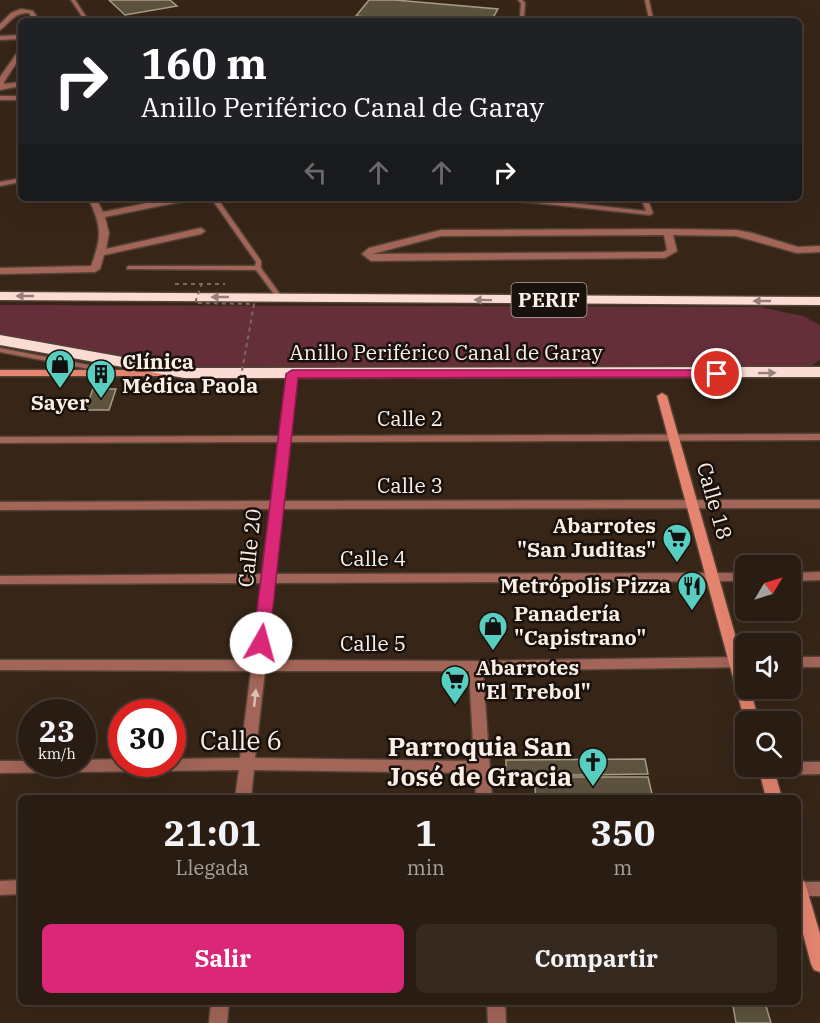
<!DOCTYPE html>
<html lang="es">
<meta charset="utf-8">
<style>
:root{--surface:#291c12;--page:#352920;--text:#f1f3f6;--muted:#a5a19f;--line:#453a32;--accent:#db2777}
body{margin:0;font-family:"IBM Plex Serif",serif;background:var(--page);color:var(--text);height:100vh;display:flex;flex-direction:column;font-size:22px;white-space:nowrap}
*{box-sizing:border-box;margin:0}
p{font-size:20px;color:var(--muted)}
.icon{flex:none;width:33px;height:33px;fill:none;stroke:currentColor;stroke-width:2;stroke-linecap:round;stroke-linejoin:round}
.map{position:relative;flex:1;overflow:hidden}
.panel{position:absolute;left:18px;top:795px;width:783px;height:210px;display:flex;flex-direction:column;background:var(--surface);border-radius:9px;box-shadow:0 6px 24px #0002,0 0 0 2px var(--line)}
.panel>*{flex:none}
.guide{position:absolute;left:18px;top:18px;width:784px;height:183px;border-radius:9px;box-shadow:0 6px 24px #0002,0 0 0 2px var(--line);background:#202124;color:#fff;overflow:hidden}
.needle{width:39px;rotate:52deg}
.tools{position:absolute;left:735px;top:555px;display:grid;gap:12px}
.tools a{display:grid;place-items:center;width:66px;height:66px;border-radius:9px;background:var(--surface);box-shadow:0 6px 24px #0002,0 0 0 2px var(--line);font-size:30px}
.speed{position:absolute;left:18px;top:699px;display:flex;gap:12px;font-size:30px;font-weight:700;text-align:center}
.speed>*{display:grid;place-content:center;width:78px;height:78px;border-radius:50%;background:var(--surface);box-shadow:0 6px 24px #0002,0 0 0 2px var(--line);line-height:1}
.speed small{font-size:15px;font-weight:400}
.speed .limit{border:9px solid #d22;background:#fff;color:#111}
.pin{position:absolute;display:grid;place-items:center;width:51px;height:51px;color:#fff;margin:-26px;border:3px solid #fff;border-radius:50%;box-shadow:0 2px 6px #0007}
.me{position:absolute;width:66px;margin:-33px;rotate:7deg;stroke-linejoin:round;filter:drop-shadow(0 0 4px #0008)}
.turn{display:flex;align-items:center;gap:21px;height:126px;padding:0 24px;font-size:27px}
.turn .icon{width:78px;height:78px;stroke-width:2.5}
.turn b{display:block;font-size:42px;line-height:51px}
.lanes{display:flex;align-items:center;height:57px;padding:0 24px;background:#0003;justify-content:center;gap:30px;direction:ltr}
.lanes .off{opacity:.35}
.eta{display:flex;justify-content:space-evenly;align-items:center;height:102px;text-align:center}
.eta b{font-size:36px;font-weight:700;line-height:42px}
.button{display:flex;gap:12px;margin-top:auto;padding:12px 24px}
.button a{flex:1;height:69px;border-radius:9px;background:var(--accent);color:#fff;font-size:24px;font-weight:700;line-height:69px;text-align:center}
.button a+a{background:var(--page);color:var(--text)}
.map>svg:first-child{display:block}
</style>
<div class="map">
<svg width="820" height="1023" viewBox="0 0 820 1023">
<rect width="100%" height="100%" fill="#372618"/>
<polygon fill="#652f3a" points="0,305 759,307 803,316 820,325 820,360 804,370 176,376 0,334"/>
<g fill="#5d533e" stroke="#a79c85" stroke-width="1.5">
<polygon points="109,0 170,0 177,6 125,15"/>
<polygon points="369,0 395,0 498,9 491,21 412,21 356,16"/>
<polygon points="93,389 116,389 109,410 85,410"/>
<polygon points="645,759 648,774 506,776 506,760"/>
<polygon points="534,777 648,777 653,798 536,798"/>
<polygon points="733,1006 766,1006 771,1023 736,1023"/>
</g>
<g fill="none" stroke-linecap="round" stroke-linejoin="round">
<g stroke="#534235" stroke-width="3">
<g id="lane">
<polygon points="71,0 75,0 89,21 85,21"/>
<polygon points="518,0 522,0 525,3 524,17 520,21 515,21 520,17 521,3"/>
<polygon points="645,0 649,0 653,19 652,21 647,21 649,19"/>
<polygon points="211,198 217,198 261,261 261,268 282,297 281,298 277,298 256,270 127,269 127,267 129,266 255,266 256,262"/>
<polygon points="505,198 525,198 646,211 641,198 647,198 653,213 650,215 508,200"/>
<polygon points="0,348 115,370 119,372 115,374 0,352"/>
</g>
</g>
<g stroke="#534235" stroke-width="3">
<g id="street">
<path d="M21,9L33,11L40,21H34L29,13C14,12 10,23 0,30V24L11,13Z"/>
<polygon points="21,35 21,39 0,40 0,36"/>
<polygon points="21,49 21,56 4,82 4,84 21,82 21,86 0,90 0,77 19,50"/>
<rect x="0" y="96" width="21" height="4"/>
<polygon points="21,178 21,182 0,186 0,182"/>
<path d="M88,198H96L103,212L172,198L184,199L180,202L105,217L109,233L106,249L201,228L205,231L201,234L104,255L100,269L95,272L0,274V268L91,266C102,237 102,226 88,198Z"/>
<path d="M668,229L736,230L752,233L798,247L820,246V252L797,253L736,236L673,235L677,251L665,258L371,261L362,254L369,248L441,230ZM664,235L667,250L663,252L372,254L441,236Z"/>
<path d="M292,371L297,374L290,436L820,434V440L290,442L283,501L820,500V508L282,509L275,574L746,573V581L274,583L266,660L476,661L746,657V667L483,671L492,798H476L475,773L254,770L251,798H235L239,770L0,773V761H32V764H82V760L122,759V764H172V759L240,758L251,671L0,670V660H252L261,583L0,584V576L262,574L270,509L0,510V502L271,501L278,442L0,443V437L279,436L287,374ZM265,671H469L474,761L255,758Z"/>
<polygon points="820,572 820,580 790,581 790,573"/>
<rect x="790" y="657" width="30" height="10"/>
<polygon points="790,762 820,762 820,774 766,775 761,773 759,769 760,766 790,766"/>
<polygon points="21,880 21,894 0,895 0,881"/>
<rect x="798" y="882" width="22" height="14"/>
<polygon points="211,1002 229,1002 227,1023 209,1023"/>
<polygon points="487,1002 505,1002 506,1023 488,1023"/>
</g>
</g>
<g stroke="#534235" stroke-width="3">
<g id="secondary">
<polygon points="0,370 170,370 175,373 170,376 0,376"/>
<polygon points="662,393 667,396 746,673 746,688 750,688 759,722 745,722 657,396"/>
<polygon points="758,766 773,766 782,798 766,798"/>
<polygon points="798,879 804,881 806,886 820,934 820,972 814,970 811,964 798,915"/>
</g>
</g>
<g stroke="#534235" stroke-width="3">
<g id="highway">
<polygon points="0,292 820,297 820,305 0,300"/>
<polygon points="0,335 184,368 820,367 820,377 184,378 0,345"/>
</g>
</g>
<polyline stroke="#7c6c60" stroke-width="2" stroke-dasharray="4 4" stroke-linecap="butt" points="175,284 225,284"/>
<use href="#lane" fill="#a26558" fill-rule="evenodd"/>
<use href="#street" fill="#a26558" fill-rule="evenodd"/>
<use href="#secondary" fill="#e6856f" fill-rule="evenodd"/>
<use href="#highway" fill="#fbdcd4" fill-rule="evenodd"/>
<polyline stroke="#7c6c60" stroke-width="2" stroke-dasharray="4 4" stroke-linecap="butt" points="202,283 195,303 254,304 240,382"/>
<polyline stroke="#7c6c60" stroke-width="3" stroke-dasharray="4.5 4.5" stroke-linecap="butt" points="239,385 240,380"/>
</g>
<defs><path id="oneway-solid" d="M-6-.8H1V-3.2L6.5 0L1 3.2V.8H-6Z" transform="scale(1.5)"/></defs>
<g fill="#95817a">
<use href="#oneway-solid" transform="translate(25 296) rotate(-180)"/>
<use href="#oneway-solid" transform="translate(220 297) rotate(-180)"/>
<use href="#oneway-solid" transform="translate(483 300) rotate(-179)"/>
<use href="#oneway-solid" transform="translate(762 301) rotate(-180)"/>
<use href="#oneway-solid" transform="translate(767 373) rotate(-1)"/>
</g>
<use fill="#dcbfb5" href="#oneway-solid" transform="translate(255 698) rotate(-84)"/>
<polygon fill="#db2777" stroke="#8e194d" stroke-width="1.5" points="292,370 717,370 723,374 717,377 298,378 269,643 267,647 256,647 253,643 286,374"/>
<defs>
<g id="shop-pin" transform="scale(1.5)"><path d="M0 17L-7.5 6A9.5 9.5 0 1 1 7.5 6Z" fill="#58cec0" stroke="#19110b"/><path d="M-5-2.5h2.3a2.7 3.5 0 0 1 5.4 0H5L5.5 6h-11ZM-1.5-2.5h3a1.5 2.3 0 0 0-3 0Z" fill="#111"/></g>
<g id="building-pin" transform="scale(1.5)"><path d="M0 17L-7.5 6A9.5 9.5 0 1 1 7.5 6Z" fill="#58cec0" stroke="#19110b"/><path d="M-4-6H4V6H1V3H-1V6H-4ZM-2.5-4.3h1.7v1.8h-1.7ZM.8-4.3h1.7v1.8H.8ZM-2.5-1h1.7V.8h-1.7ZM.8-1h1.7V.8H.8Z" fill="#111"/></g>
<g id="supermarket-pin" transform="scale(1.5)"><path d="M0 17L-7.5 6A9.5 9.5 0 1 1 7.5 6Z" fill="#58cec0" stroke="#19110b"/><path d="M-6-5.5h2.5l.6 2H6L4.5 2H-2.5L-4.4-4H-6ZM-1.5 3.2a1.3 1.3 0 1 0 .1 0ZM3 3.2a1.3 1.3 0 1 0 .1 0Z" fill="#111"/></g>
<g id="restaurant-pin" transform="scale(1.5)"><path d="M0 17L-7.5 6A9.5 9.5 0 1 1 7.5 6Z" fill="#58cec0" stroke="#19110b"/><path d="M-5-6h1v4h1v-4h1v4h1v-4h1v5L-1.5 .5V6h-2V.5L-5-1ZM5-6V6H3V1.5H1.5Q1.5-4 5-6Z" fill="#111"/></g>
<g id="church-pin" transform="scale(1.5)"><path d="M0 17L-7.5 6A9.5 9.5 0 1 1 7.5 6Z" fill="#58cec0" stroke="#19110b"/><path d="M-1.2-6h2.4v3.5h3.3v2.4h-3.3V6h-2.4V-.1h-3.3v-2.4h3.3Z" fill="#111"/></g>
</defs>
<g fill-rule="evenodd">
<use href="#shop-pin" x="60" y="364"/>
<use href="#building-pin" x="101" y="374"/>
<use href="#supermarket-pin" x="677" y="538"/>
<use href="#restaurant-pin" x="692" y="586"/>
<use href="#shop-pin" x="493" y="626"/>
<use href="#supermarket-pin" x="455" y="680"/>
<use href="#church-pin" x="593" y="762"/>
</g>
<g text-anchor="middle" stroke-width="5" stroke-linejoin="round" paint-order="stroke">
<rect fill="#19110b" stroke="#b8aca5" stroke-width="1.5" x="511.5" y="283" width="75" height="34" rx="4.5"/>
<g font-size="20" font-weight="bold" fill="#fcefe7">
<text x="549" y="307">PERIF</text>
</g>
<g font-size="21" fill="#fcefe7" stroke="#19110b">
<text x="446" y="360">Anillo Periférico Canal de Garay</text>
<text x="410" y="426">Calle 2</text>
<text x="410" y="493">Calle 3</text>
<text transform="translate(714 501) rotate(74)" y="7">Calle 18</text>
<text transform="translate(250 548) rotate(-84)" y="7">Calle 20</text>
<text x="373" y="566">Calle 4</text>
<text x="373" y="651">Calle 5</text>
</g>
<g font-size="21" font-weight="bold" fill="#fcefe7" stroke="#19110b" text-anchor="start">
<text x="122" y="369">Clínica<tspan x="122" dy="24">Médica Paola</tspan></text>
<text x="60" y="410" text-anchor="middle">Sayer</text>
<text x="656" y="533" text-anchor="end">Abarrotes<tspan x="656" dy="24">"San Juditas"</tspan></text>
<text x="671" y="593" text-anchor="end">Metrópolis Pizza</text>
<text x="514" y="621">Panadería<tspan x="514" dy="24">"Capistrano"</tspan></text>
<text x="476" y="675">Abarrotes<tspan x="476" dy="24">"El Trebol"</tspan></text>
</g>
<g font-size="26" fill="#fcefe7" stroke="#19110b">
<text x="241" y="750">Calle 6</text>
</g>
<g font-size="26" font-weight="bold" fill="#fcefe7" stroke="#19110b" text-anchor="end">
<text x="572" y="756">Parroquia San<tspan x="572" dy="30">José de Gracia</tspan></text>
</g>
</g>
</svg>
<div class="tools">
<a><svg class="needle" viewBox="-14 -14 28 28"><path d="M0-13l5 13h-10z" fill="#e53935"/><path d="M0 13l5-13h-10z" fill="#a5a19f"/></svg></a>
<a><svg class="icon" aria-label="sound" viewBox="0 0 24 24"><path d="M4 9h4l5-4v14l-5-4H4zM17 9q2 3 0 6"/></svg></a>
<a><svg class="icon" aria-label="search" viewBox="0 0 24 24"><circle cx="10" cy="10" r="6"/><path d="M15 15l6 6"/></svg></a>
</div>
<div class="speed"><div>23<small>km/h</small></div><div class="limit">30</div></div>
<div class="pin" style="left:717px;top:374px;background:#d93025"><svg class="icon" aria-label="arrive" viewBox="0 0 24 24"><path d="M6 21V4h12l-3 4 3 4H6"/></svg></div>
<svg class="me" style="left:261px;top:643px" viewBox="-20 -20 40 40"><circle r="19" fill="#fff"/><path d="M0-13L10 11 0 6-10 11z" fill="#db2777"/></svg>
<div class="guide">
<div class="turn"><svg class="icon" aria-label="right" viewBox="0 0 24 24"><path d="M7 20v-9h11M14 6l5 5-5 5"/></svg><div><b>160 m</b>Anillo Periférico Canal de Garay</div></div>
<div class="lanes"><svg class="icon off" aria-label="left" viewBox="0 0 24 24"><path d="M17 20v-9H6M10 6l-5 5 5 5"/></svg><svg class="icon off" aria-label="ahead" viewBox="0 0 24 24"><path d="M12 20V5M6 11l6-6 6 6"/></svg><svg class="icon off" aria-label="ahead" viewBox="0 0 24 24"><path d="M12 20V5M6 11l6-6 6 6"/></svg><svg class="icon" aria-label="right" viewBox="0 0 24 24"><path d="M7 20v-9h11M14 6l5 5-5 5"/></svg></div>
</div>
<section class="panel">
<div class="eta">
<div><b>21:01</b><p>Llegada</p></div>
<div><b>1</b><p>min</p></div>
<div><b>350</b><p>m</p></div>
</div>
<div class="button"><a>Salir</a><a>Compartir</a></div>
</section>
</div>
